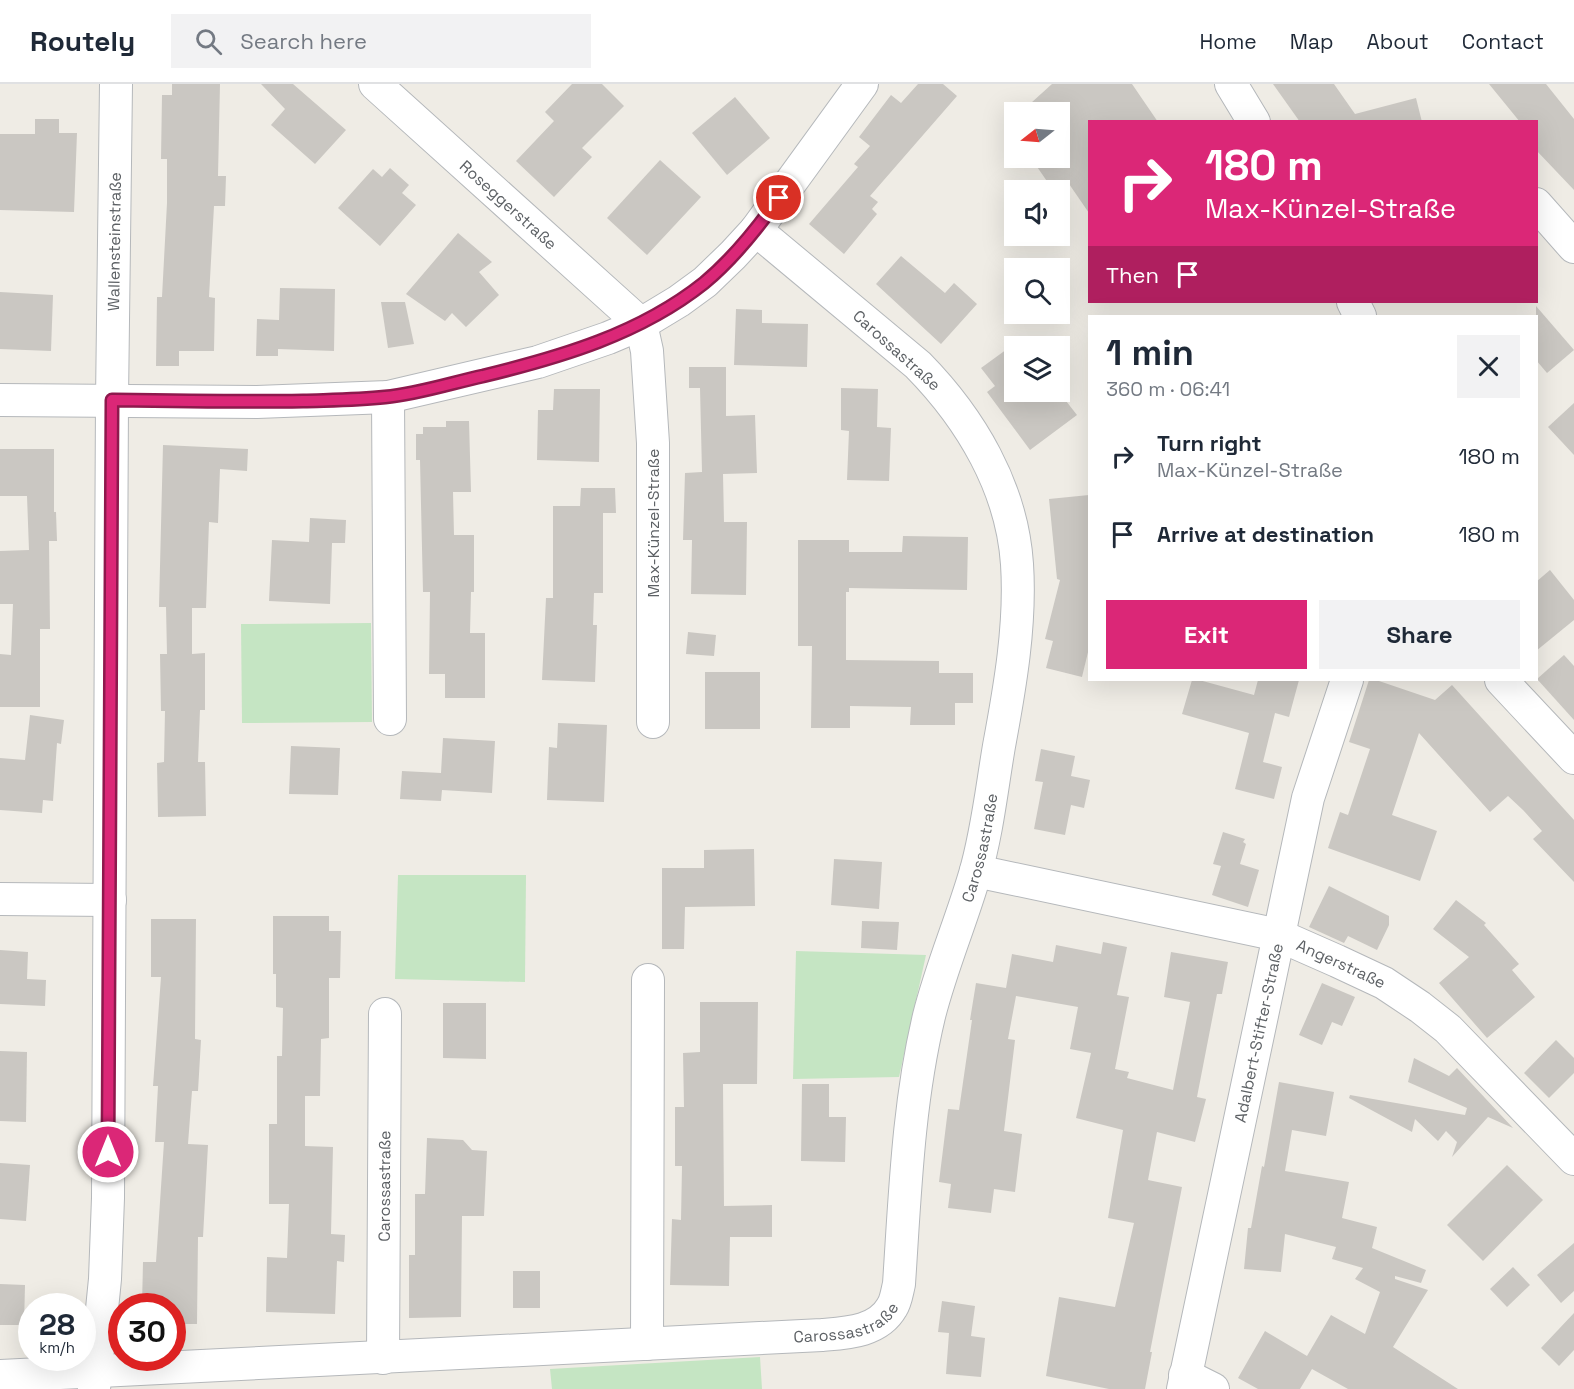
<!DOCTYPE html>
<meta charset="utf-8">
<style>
:root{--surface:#fff;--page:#f2f2f3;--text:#1f2937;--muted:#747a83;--line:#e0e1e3;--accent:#db2777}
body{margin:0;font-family:"Space Grotesk",sans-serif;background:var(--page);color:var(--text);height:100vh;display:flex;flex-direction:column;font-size:22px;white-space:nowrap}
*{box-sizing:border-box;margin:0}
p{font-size:20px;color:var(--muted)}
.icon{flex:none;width:33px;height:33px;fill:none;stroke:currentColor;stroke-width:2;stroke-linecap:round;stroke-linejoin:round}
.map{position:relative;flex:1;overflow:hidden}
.sheet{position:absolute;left:1088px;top:231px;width:450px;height:366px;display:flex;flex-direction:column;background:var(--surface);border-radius:0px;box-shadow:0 6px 24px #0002}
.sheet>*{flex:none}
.hud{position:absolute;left:1088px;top:36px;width:450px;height:183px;border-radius:0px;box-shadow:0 6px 24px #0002;background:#db2777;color:#fff;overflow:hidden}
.needle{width:39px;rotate:253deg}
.buttons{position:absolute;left:1004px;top:18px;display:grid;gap:12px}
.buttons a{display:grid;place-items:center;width:66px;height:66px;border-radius:0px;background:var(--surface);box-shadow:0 6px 24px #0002;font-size:30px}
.speed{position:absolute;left:18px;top:1209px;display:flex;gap:12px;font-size:30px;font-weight:700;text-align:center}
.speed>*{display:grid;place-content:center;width:78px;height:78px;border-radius:50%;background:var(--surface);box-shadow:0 6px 24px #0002;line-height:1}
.speed small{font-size:15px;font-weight:400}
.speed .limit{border:9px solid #d22;background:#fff;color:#111}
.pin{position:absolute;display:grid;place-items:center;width:51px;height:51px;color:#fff;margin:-26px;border:3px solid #fff;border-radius:50%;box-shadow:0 2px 6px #0007}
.me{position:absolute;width:66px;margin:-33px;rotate:0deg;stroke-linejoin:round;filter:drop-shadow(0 0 4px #0008)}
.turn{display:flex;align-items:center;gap:21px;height:126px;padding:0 18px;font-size:27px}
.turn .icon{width:78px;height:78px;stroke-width:2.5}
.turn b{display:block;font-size:42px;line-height:51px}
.then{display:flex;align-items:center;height:57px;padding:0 18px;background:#0003;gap:12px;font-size:22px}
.round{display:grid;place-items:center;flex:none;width:63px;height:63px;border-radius:0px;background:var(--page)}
.summary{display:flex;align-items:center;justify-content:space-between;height:102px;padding:0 18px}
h1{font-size:36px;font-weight:600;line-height:45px}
.primary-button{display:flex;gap:12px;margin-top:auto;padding:12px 18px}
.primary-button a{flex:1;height:69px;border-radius:0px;background:var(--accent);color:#fff;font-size:24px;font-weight:600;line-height:69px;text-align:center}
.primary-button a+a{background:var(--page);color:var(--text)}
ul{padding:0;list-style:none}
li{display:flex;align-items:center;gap:18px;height:78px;padding:0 18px}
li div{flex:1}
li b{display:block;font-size:22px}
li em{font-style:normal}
header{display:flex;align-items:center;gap:36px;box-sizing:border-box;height:84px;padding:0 30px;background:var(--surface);border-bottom:2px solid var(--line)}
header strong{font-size:28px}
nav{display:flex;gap:33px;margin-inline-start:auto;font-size:21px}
.search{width:420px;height:54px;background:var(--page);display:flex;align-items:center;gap:15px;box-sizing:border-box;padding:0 21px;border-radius:0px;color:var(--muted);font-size:22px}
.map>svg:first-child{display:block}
</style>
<header>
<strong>Routely</strong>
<div class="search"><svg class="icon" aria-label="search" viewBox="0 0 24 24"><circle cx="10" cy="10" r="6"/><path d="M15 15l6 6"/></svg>Search here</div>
<nav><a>Home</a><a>Map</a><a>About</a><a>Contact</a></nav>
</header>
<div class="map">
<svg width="1574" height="1305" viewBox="0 0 1574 1305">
<rect width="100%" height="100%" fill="#efece5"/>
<g fill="#c5e5c3">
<polygon points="371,539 372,638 242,639 241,540"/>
<polygon points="398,791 526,791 525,898 395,895"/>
<polygon points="796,867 926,871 899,993 793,995"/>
<polygon points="760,1273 762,1305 552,1305 550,1285"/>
</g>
<g fill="#cac7c2">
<polygon points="172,0 220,0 218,92 226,92 225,122 214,122 209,213 215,214 214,267 179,267 179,282 156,282 157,213 162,213 167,119 167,75 161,75 162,11 172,11"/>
<polygon points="261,0 293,0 346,46 315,80 271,41 285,25"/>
<polygon points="572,0 602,0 624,22 582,64 592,73 554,113 516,77 554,37 545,28"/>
<polygon points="918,0 943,0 957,12 870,112 878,118 872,125 877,130 844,170 809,140 858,83 854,80 870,62 859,53 891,11 901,19"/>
<polygon points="1052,0 1132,0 1158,38 1089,38 1089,129 1067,97 1053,106 1031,74 1059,74 1059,28 1021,28"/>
<polygon points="1273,0 1334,0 1355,30 1416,14 1422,38 1300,38"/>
<polygon points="1489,0 1546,0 1574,35 1574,106 1536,66 1536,38 1520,38"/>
<polygon points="735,13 770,54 727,91 692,49"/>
<polygon points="35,35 59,35 59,49 77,49 74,128 0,126 0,50 35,50"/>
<polygon points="660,76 701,113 647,171 607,134"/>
<polygon points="390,84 409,101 402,109 416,121 380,162 338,124 373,85 382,93"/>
<polygon points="458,149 492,178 479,188 499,211 466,243 452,229 445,237 406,210"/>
<polygon points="901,172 945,209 954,199 977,220 941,260 876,200"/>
<polygon points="280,204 335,205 334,267 278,265 278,272 256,272 257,235 279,236"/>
<polygon points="0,208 53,211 51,267 0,265"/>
<polygon points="381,218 405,218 414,260 388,264"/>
<polygon points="1536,222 1574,266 1547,289 1536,276"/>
<polygon points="736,225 762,226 762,239 808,240 807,283 734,281"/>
<polygon points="1014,260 1014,308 1059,308 1077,331 1030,366 987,308 995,302 981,284"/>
<polygon points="689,283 726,283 726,332 755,331 757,389 723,390 724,438 747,438 746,511 691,510 692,456 683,456 685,389 702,388 700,304 689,304"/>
<polygon points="841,304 878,305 877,343 891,344 889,397 847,396 849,347 841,346"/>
<polygon points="554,305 600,305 599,378 537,376 538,326 553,326"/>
<polygon points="1574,319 1574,371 1548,343"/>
<polygon points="446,337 469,337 471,408 453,408 454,451 474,451 474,508 471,508 470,549 485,549 485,614 445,614 445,590 429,590 430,508 423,508 420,376 416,376 416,350 423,350 423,343 446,343"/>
<polygon points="163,361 248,365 247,387 220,385 218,439 209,438 206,524 192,524 192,570 205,569 205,626 200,626 198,678 205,678 206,732 158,733 157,679 164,678 165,627 161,627 160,570 167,570 166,523 159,523"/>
<polygon points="0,365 54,365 54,428 56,428 57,457 49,457 50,545 40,545 40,623 0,623 0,570 11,571 13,520 0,520 0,467 29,466 27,412 0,412"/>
<polygon points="581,404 615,404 616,429 603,429 603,509 594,509 593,541 597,541 595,598 542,596 546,514 553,514 553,422 580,422"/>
<polygon points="1089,411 1089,564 1082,593 1046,584 1053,557 1045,555 1060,496 1057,495 1049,415"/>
<polygon points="310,434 346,436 345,459 332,459 330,520 269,517 272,456 309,458"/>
<polygon points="903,452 968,453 967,506 849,504 849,508 846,508 846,576 939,577 939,589 973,589 973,619 955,619 955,641 910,641 911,623 850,622 850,644 811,644 812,562 798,562 798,456 849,456 849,468 902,468"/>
<polygon points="1550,486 1574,516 1574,536 1536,567 1536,498"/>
<polygon points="688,548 716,551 714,572 686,570"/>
<polygon points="1564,571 1574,582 1574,636 1537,595"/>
<rect x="705" y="588" width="55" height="57"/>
<polygon points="1192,596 1199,596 1254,611 1258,596 1299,596 1289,633 1275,629 1263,678 1282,683 1274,715 1235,705 1249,649 1182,630"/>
<polygon points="1369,596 1376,596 1435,616 1452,601 1574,736 1574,798 1533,755 1542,747 1523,726 1508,712 1490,728 1419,649 1392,731 1437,747 1420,797 1328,764 1340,728 1348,731 1370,665 1349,658"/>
<polygon points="30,631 64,636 61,660 57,659 53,717 43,716 42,729 0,726 0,674 25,676"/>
<polygon points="558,639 607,641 604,718 547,716 549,663 557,664"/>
<polygon points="443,654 495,657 492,709 442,706 441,717 400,715 402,687 441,689"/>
<polygon points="291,662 340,664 338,711 289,710"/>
<polygon points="1041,665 1075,672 1071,692 1090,696 1084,724 1071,721 1065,751 1034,745 1043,698 1035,697"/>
<polygon points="1223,748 1245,755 1243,758 1246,760 1240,780 1259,786 1248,823 1212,811 1221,782 1213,780"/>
<polygon points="754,765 755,822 685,823 684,865 662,865 662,784 704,784 704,766"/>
<polygon points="834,775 882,778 879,825 831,821"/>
<polygon points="1329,802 1389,832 1389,841 1377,866 1348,852 1344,859 1309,843"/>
<polygon points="1456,816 1486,839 1484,841 1519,880 1512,886 1535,913 1487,954 1439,899 1469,873 1433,845"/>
<polygon points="273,832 329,832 329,847 341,847 340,894 329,894 329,954 321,955 320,1012 305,1012 305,1062 333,1063 331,1150 345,1151 344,1178 337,1177 335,1230 266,1228 267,1173 287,1174 289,1120 269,1120 269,1040 277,1040 277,972 282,972 283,924 276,923 276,890 273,890"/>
<polygon points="151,835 196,835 195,955 201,956 198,1007 192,1007 188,1060 208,1061 203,1153 198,1153 197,1240 172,1240 172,1222 142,1222 143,1178 156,1178 164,1058 155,1058 158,1002 153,1002 161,893 151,893"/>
<polygon points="862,837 899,838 897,866 861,864"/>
<polygon points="1103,858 1127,863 1117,911 1129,913 1115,985 1129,988 1127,994 1173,1006 1190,918 1164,913 1171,868 1228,878 1222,910 1217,910 1197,1013 1206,1015 1195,1058 1157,1048 1148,1096 1182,1103 1150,1268 1152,1268 1145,1305 1109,1305 1046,1292 1059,1213 1115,1223 1134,1139 1108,1134 1123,1046 1076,1034 1091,969 1070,965 1078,923 1016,912 1008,955 1015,956 1004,1047 1022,1050 1015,1108 994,1105 991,1129 948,1124 951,1100 939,1098 948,1025 959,1026 972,936 970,936 976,899 1006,904 1012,870 1053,878 1056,861 1101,870"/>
<polygon points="0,866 28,868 27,895 46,896 45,922 0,920"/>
<polygon points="1322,899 1355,913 1342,942 1332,938 1322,961 1299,951"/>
<polygon points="700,918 758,918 757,1000 723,1000 724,1122 772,1121 772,1153 730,1153 729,1202 670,1201 672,1135 681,1136 682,1082 675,1082 675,1023 684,1023 683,969 700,968"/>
<polygon points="443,919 486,919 486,975 443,974"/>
<polygon points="1556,956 1574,974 1574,989 1549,1014 1524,989"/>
<polygon points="0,967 27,968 26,1038 0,1037"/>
<polygon points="1414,974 1449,992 1457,984 1513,1044 1488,1033 1452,1073 1457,1058 1446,1047 1438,1057 1415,1035 1412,1048 1349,1014 1350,1011 1465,1031 1467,1024 1408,998"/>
<polygon points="1279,998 1334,1008 1326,1052 1292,1046 1285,1087 1349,1098 1342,1134 1377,1143 1372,1164 1426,1186 1421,1199 1395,1192 1395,1195 1428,1206 1393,1263 1458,1305 1348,1305 1312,1285 1300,1305 1258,1305 1238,1294 1265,1247 1307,1272 1331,1231 1365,1250 1380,1208 1355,1195 1363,1184 1332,1175 1336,1163 1285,1150 1281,1188 1244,1185 1248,1144 1251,1144 1262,1082 1264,1083"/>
<polygon points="802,1000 829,1000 829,1033 846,1033 845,1078 801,1077"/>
<polygon points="427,1054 463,1056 472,1066 487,1067 484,1132 462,1132 461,1233 409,1234 409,1171 415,1171 415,1110 425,1110"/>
<polygon points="0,1079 30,1081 26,1137 0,1135"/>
<polygon points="1507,1081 1543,1116 1483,1177 1447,1141"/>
<polygon points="1574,1159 1574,1207 1561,1219 1537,1191"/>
<polygon points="1513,1183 1530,1201 1507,1223 1490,1205"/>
<rect x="513" y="1187" width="27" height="37"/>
<polygon points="0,1200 25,1201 24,1241 0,1241"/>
<polygon points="942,1217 975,1222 971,1252 985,1254 981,1293 946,1290 949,1249 938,1248"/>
<polygon points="1574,1229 1574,1266 1559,1282 1541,1264"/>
</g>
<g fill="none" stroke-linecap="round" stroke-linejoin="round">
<g stroke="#b5b8bb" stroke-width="34">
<g id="minor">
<path id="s1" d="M375,0L641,240L647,267L653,359V638"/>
<polyline points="1231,0 1254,38"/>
<polyline points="1536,120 1574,163"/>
<polyline points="1353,218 1360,232"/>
<polyline points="388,313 390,635"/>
<polyline points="0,316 257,318 388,313 538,278 608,254 641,240 679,217 705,198 733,171 756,146 862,0"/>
<polyline points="1501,596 1574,674"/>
<path id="s2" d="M976,787L1278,851L1337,877L1384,899L1420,923L1448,945L1574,1075"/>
<polyline points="0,815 110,816"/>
<polyline points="647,1260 648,896"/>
<path id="s3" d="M383,1274L385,930"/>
<polyline points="1185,1291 1213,1305"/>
<path id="s4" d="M0,1292L822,1251C846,1249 878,1248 892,1223C896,1217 897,1208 899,1200C905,1110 908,1020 929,932C941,884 961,838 975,790C987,750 992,703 999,662C1010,603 1021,540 1017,480C1012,404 971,335 918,281L756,146"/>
<path id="s5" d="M94,1305L105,1195L108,1114L112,316L116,0"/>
<path id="s6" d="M1183,1305L1308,714L1347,596"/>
</g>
</g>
<use href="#minor" stroke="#fff" stroke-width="32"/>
</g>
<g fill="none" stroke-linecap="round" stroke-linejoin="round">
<g stroke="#8e194d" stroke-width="15">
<path id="route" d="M108,1068L112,316C176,317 239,318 303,317C331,316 358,316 385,313C418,310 451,299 483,292C561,273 640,250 704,199C733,175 757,145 779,114"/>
</g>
<use href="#route" stroke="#db2777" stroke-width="10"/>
</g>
<g text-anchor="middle" stroke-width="4.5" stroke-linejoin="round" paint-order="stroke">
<g font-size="16" fill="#5d6165" stroke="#fff">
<text dy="6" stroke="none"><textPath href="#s1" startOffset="180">Roseggerstraße</textPath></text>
<text dy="6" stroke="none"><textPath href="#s5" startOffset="1148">Wallensteinstraße</textPath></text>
<text transform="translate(897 266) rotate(42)" y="6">Carossastraße</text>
<text transform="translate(653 439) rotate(-90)" y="6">Max-Künzel-Straße</text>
<text dy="6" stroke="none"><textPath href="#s4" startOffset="1372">Carossastraße</textPath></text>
<text dy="6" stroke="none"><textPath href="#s2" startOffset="378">Angerstraße</textPath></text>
<text dy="6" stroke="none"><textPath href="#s6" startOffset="364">Adalbert-Stifter-Straße</textPath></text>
<text dy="6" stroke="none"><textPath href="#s3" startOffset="172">Carossastraße</textPath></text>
<text dy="6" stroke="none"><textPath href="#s4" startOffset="850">Carossastraße</textPath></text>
</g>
</g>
</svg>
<div class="buttons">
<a><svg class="needle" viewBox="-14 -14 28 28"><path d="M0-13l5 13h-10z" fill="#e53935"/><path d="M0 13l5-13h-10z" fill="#747a83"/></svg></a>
<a><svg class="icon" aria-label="sound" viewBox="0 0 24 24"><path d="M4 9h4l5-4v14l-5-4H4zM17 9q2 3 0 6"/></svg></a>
<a><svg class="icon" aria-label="search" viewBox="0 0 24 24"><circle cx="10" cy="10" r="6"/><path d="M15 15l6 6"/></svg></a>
<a><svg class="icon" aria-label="layers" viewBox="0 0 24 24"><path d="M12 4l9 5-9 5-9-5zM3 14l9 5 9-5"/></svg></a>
</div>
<div class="speed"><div>28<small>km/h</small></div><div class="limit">30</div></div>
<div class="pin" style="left:779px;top:114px;background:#d93025"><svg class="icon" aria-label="arrive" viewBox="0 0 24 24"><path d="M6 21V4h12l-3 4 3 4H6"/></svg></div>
<svg class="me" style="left:108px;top:1068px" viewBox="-20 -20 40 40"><circle r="17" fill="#db2777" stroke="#fff" stroke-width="3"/><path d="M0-11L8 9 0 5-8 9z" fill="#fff"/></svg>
<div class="hud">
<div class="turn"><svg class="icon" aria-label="right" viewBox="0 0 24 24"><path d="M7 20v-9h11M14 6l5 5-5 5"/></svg><div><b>180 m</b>Max-Künzel-Straße</div></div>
<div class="then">Then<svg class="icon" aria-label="arrive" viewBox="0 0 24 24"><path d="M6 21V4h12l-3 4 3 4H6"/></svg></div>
</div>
<section class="sheet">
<div class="summary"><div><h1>1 min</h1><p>360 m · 06:41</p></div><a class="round"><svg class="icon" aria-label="close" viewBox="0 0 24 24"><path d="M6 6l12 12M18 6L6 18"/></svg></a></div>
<ul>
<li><svg class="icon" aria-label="right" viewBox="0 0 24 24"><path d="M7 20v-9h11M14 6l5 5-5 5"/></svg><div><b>Turn right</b><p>Max-Künzel-Straße</p></div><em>180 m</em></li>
<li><svg class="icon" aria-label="arrive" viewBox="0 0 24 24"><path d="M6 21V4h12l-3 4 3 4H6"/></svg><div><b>Arrive at destination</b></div><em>180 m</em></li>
</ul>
<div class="primary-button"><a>Exit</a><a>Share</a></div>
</section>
</div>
